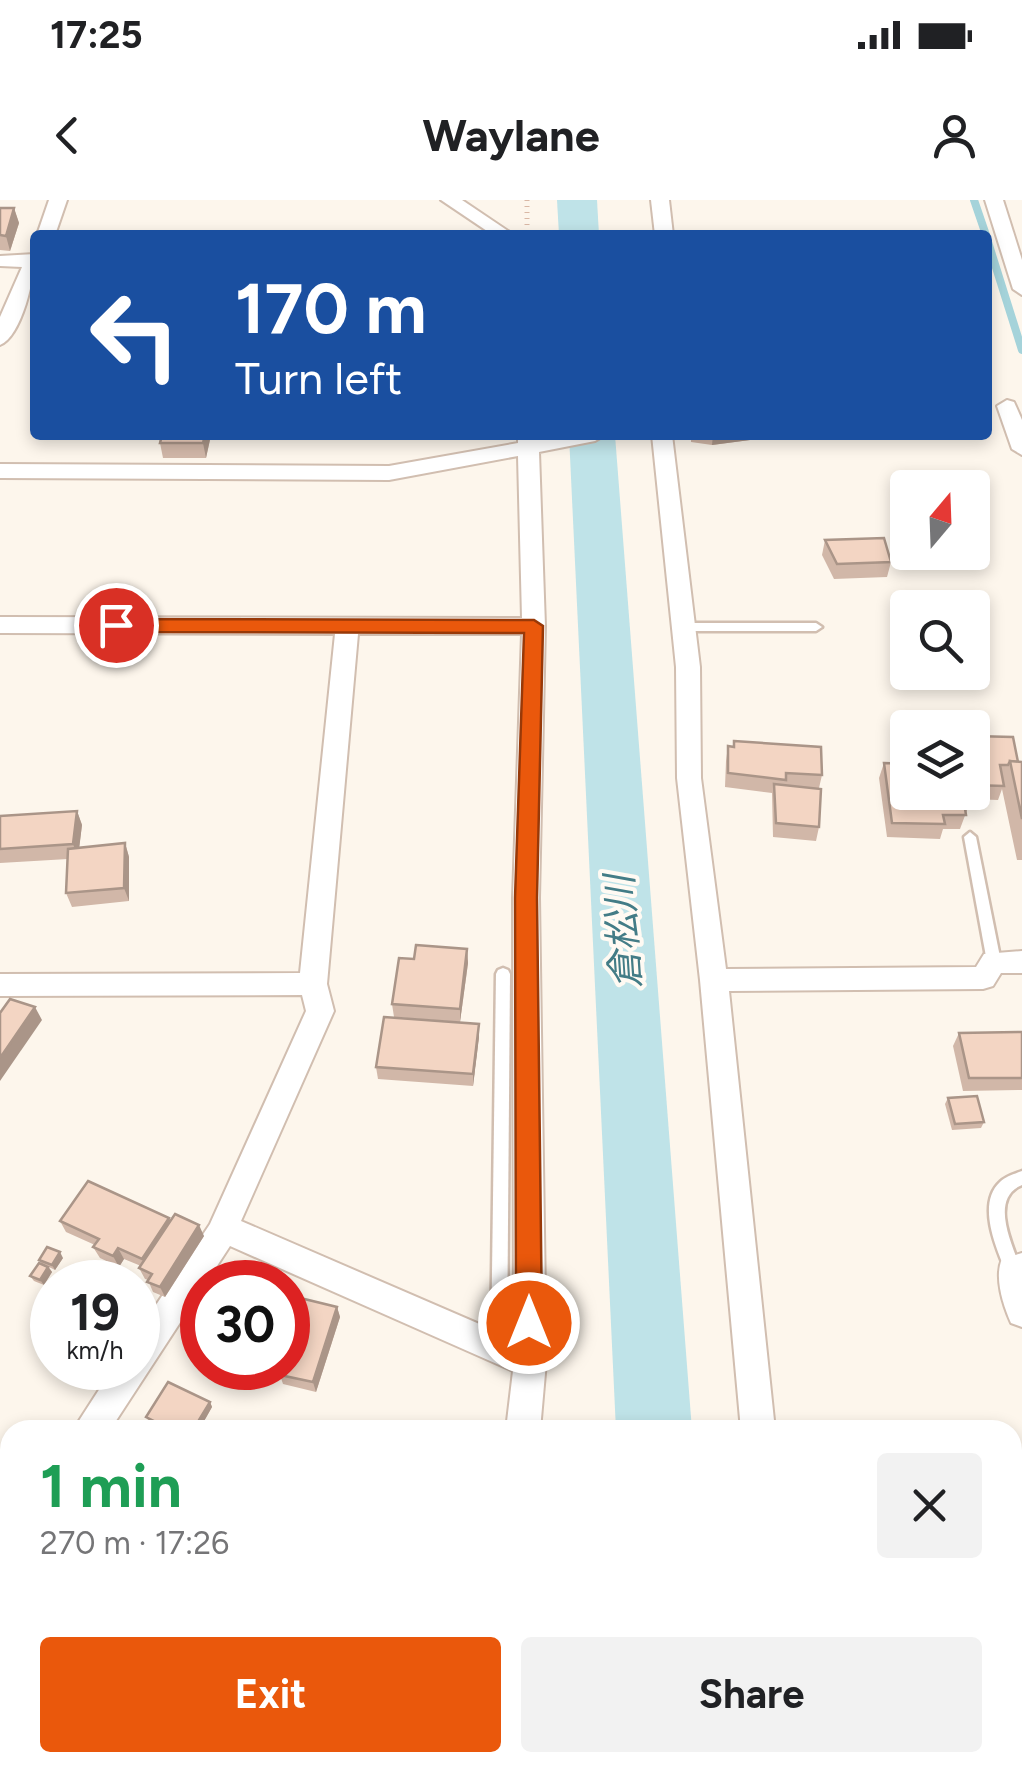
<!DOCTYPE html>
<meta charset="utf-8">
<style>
:root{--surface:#fff;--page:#f2f2f2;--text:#202124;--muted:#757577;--accent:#ea580c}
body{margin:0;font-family:Figtree,"Noto Sans JP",sans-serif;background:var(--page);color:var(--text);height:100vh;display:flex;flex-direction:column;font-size:38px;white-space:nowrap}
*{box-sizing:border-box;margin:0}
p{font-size:32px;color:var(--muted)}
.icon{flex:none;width:55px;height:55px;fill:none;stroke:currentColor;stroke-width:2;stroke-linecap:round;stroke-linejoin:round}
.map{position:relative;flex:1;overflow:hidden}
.drawer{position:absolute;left:0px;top:1220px;width:1022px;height:352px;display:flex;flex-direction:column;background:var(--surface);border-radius:30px 30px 0 0;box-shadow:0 5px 15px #0003}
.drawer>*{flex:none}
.guide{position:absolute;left:30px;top:30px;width:962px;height:210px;border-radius:10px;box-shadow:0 5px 15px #0003;background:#1a4fa0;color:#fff;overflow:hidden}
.needle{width:65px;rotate:19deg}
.controls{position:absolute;left:890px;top:270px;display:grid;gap:20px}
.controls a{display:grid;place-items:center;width:100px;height:100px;border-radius:10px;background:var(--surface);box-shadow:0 5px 15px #0003;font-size:50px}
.speed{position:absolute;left:30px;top:1060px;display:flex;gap:20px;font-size:50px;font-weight:700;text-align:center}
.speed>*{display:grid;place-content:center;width:130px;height:130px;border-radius:50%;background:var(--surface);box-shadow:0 5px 15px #0003;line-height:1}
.speed small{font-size:25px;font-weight:400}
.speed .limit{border:15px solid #d22;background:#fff;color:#111}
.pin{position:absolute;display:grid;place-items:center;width:85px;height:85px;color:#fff;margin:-42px;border:5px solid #fff;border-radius:50%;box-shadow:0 2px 10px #0007}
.me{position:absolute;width:110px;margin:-55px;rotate:0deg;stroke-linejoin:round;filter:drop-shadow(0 0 8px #0008)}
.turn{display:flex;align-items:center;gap:35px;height:210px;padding:0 40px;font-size:45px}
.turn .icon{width:130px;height:130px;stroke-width:2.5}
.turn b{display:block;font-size:70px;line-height:85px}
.round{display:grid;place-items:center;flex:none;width:105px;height:105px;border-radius:10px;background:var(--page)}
.summary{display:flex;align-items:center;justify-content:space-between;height:170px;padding:0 40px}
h1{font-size:60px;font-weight:700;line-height:75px;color:#1e9e55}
.cta{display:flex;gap:20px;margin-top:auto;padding:20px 40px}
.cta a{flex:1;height:115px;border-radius:10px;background:var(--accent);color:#fff;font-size:40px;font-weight:700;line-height:115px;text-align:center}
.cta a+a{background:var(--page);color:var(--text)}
.status{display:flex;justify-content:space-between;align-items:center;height:70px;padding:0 50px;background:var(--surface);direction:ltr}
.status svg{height:28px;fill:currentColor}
header{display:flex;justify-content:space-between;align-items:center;height:130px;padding:0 40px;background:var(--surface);font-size:45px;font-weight:700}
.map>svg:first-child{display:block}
</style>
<div class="status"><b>17:25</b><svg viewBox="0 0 49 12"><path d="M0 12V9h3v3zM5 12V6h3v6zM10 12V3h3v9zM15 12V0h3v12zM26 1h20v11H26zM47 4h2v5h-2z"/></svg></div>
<header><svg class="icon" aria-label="back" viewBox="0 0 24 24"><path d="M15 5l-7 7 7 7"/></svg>Waylane<svg class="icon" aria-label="person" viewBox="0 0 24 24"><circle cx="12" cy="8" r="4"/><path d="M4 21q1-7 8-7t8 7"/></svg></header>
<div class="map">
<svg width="1022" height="1572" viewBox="0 0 1022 1572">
<rect width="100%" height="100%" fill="#fdf6ec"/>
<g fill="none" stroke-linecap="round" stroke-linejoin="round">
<g stroke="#a5d3da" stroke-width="8">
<polyline points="974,0 986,35"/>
<polyline points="988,42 1022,150"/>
</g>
<g fill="#bfe3e8" fill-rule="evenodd">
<polygon points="557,0 597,0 599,35 559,35"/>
<polygon points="569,235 615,235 692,1230 616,1230"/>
<polygon points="632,1562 718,1562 719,1572 633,1572"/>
</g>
<g stroke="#d1beb0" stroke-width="5">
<g id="lane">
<polygon points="684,423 816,423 822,427 816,431 684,431 678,427"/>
<polygon points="970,632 976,637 1001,762 999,766 989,766 987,762 964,637"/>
<polygon points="503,768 508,770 510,774 507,1148 505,1154 499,1156 493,1154 491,1148 496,774 498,770"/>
<path d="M1022,971V985C989,998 1012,1045 1021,1069L1019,1074L1013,1076L1007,1074C997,1050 976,1004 1000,982C1006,976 1014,974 1022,971Z"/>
</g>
</g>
<g stroke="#d1beb0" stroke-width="4">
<g id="street">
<polygon points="49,0 67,0 55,35 37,35"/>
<polygon points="441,0 462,0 514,35 493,35"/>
<polygon points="651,0 669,0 673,35 655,35"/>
<polygon points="985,0 1003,0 1022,60 1022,95 1013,89"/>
<path d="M35,54C35,76 22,136 0,145V117L22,67L0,66V56Z"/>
<polygon points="1007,200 1014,202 1022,220 1022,255 1012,249 997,206"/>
<path d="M518,235H538V239L605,235L595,241L539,252L545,426L539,698L546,1162L540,1230H506L513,1171L230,1046L110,1230H73L113,1168H138V1132L210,1024L306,811L302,795L0,796V774L300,773L335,434L0,433V417L522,418L518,256L389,280L0,278V264L389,266L518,243ZM358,434H522L513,698L514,1139L241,1021L334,811L327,784Z"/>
<polygon points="652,235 672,235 700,467 701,578 726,769 976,767 984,754 1022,751 1022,773 1001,773 993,786 983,789 729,791 775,1230 741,1230 700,780 677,578 676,467"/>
<path d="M1022,1053V1127L1011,1123C1003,1105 994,1077 1002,1059Z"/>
<polygon points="0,1302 10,1306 10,1344 0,1340"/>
<rect x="771" y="1562" width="38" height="10"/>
</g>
</g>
<g stroke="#d6c0b0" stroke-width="4">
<g id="secondary">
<polygon points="0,1366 10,1367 10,1415 0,1414"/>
<polygon points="819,1562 911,1562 915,1572 823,1572"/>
</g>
</g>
<polyline stroke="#d9b8a5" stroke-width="5" stroke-dasharray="1 5" stroke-linecap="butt" points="527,0 527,29"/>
<polyline stroke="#d9b8a5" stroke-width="8" stroke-dasharray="2.5 9" stroke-linecap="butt" points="521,1562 521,1572"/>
<use href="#lane" fill="#fff" fill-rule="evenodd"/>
<use href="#street" fill="#fff" fill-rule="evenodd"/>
<use href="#secondary" fill="#fff" fill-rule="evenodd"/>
</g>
<g fill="#d1b7a8">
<polygon points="0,8 14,8 19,23 10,51 0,50"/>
<polygon points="162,235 211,235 206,258 163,258 160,243"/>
<polygon points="691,235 751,235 750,240 712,245 691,242"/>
<polygon points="825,340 891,362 887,377 834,379 822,355"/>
<polygon points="972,536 1018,562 1022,562 1022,660 1017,660 1002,589 998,600 970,599 970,602 960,629 943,629 940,639 887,637 879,578 884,563 908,592 972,592"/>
<polygon points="728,546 822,575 819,588 819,627 816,641 773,637 772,593 725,587 726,561"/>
<polygon points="77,611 82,625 79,648 125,643 129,657 129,701 72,707 66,693 68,659 0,663 0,616"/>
<polygon points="467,749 468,763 460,822 394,817 392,804 414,759"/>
<polygon points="1022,832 1022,890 963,891 953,846 959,833"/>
<polygon points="479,837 473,886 378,879 376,867"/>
<polygon points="948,898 984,922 981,928 952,930 945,904"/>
<polygon points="60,1021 171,1021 204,1036 165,1097 153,1092 148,1080 145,1079 139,1068 141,1066 124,1059 119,1067 100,1058 93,1047 95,1045 66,1032"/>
<polygon points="63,1058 55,1070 49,1067 52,1072 44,1085 34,1081 30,1076 42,1064 39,1060"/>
<polygon points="337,1107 340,1117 316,1192 283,1184 280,1175 281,1171 268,1168 288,1168"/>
<polygon points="210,1202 212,1207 199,1230 166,1230 149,1221 146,1217"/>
</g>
<g fill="#aa9588">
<polygon points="14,8 19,23 10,51 6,36"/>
<polygon points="205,235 211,235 206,258 203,243"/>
<polygon points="713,235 751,235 750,240 712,245"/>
<polygon points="77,611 82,625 78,658 73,644"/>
<polygon points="125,643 129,657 129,701 124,688"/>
<polygon points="467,749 468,763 460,822 460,809"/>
<polygon points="35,807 42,820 0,881 0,858"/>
<polygon points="479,824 479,837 473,886 473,874"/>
<polygon points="169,1018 174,1028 148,1070 142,1059"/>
<polygon points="199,1025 204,1036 165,1097 160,1087"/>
<polygon points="118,1048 124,1059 119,1067 113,1056"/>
<polygon points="60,1052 63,1058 55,1070 52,1065"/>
<polygon points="48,1067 52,1072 44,1085 40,1080"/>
<polygon points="337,1107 340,1117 316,1192 313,1182"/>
<polygon points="210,1202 212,1207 199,1230 193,1230"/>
</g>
<g fill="#f3d5c3" stroke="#aa9588" stroke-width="2.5">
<polygon points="0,8 14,8 6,36 0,35"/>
<polygon points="162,235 205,235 203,243 160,243"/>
<polygon points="884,338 891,362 837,364 825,340"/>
<polygon points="972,536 1013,537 1018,562 1010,561 1008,565 1000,565 1004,586 972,585"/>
<polygon points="734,541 821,547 822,575 786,573 786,580 728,573 728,546 734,547"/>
<polygon points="1010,561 1022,562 1022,619"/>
<polygon points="884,563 908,564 908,592 969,592 970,602 964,602 966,615 943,615 945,624 892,623"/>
<polygon points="774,584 821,589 819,627 776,623"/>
<polygon points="77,611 73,644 0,649 0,616"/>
<polygon points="125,643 124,688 66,693 68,649"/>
<polygon points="416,745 467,749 460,809 392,804 399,758 414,759"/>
<polygon points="10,799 35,807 0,858 0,813"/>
<polygon points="384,817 479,824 473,874 376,867"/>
<polygon points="1022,832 1022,878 969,878 959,833"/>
<polygon points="977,896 984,922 955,924 948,898"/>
<polygon points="88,981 169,1018 142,1059 118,1048 113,1056 93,1047 99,1039 60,1021"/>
<polygon points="175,1014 199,1025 160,1087 147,1082 152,1074 139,1068"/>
<polygon points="47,1047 60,1052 52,1065 39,1060"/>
<polygon points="39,1063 48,1067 40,1080 30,1076"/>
<polygon points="288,1095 337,1107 313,1182 280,1175 282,1168 288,1168"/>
<polygon points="168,1182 210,1202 193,1230 172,1230 146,1217"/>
</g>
<polygon fill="#ea580c" stroke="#983908" stroke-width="2.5" points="116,419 534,420 543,426 537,698 542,1123 539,1132 529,1136 520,1132 516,1123 515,698 524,433 116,432 106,425"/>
<g text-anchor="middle" stroke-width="8" stroke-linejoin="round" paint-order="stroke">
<g font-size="38" font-style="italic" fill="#437c86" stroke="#fffaf3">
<text transform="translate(623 732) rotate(-94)" y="13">倉松川</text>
</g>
</g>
</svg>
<div class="controls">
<a><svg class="needle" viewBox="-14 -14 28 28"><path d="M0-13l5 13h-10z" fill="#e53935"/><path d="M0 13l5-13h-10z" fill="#757577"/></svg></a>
<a><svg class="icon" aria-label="search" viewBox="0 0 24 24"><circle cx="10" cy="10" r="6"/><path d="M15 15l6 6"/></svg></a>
<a><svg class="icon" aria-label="layers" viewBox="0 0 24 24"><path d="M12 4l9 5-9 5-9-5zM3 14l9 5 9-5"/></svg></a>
</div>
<div class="speed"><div>19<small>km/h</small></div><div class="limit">30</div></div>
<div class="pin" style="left:116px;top:425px;background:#d93025"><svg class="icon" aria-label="arrive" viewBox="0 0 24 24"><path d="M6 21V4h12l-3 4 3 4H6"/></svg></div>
<svg class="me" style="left:529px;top:1123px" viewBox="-20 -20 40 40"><circle r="17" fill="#ea580c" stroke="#fff" stroke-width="3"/><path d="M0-11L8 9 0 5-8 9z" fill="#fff"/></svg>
<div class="guide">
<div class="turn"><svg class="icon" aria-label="left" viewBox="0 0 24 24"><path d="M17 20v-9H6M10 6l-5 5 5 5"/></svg><div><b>170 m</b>Turn left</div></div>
</div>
<section class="drawer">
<div class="summary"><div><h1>1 min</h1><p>270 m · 17:26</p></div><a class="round"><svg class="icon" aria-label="close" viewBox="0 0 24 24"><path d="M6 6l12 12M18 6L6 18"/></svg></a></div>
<div class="cta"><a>Exit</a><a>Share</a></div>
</section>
</div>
